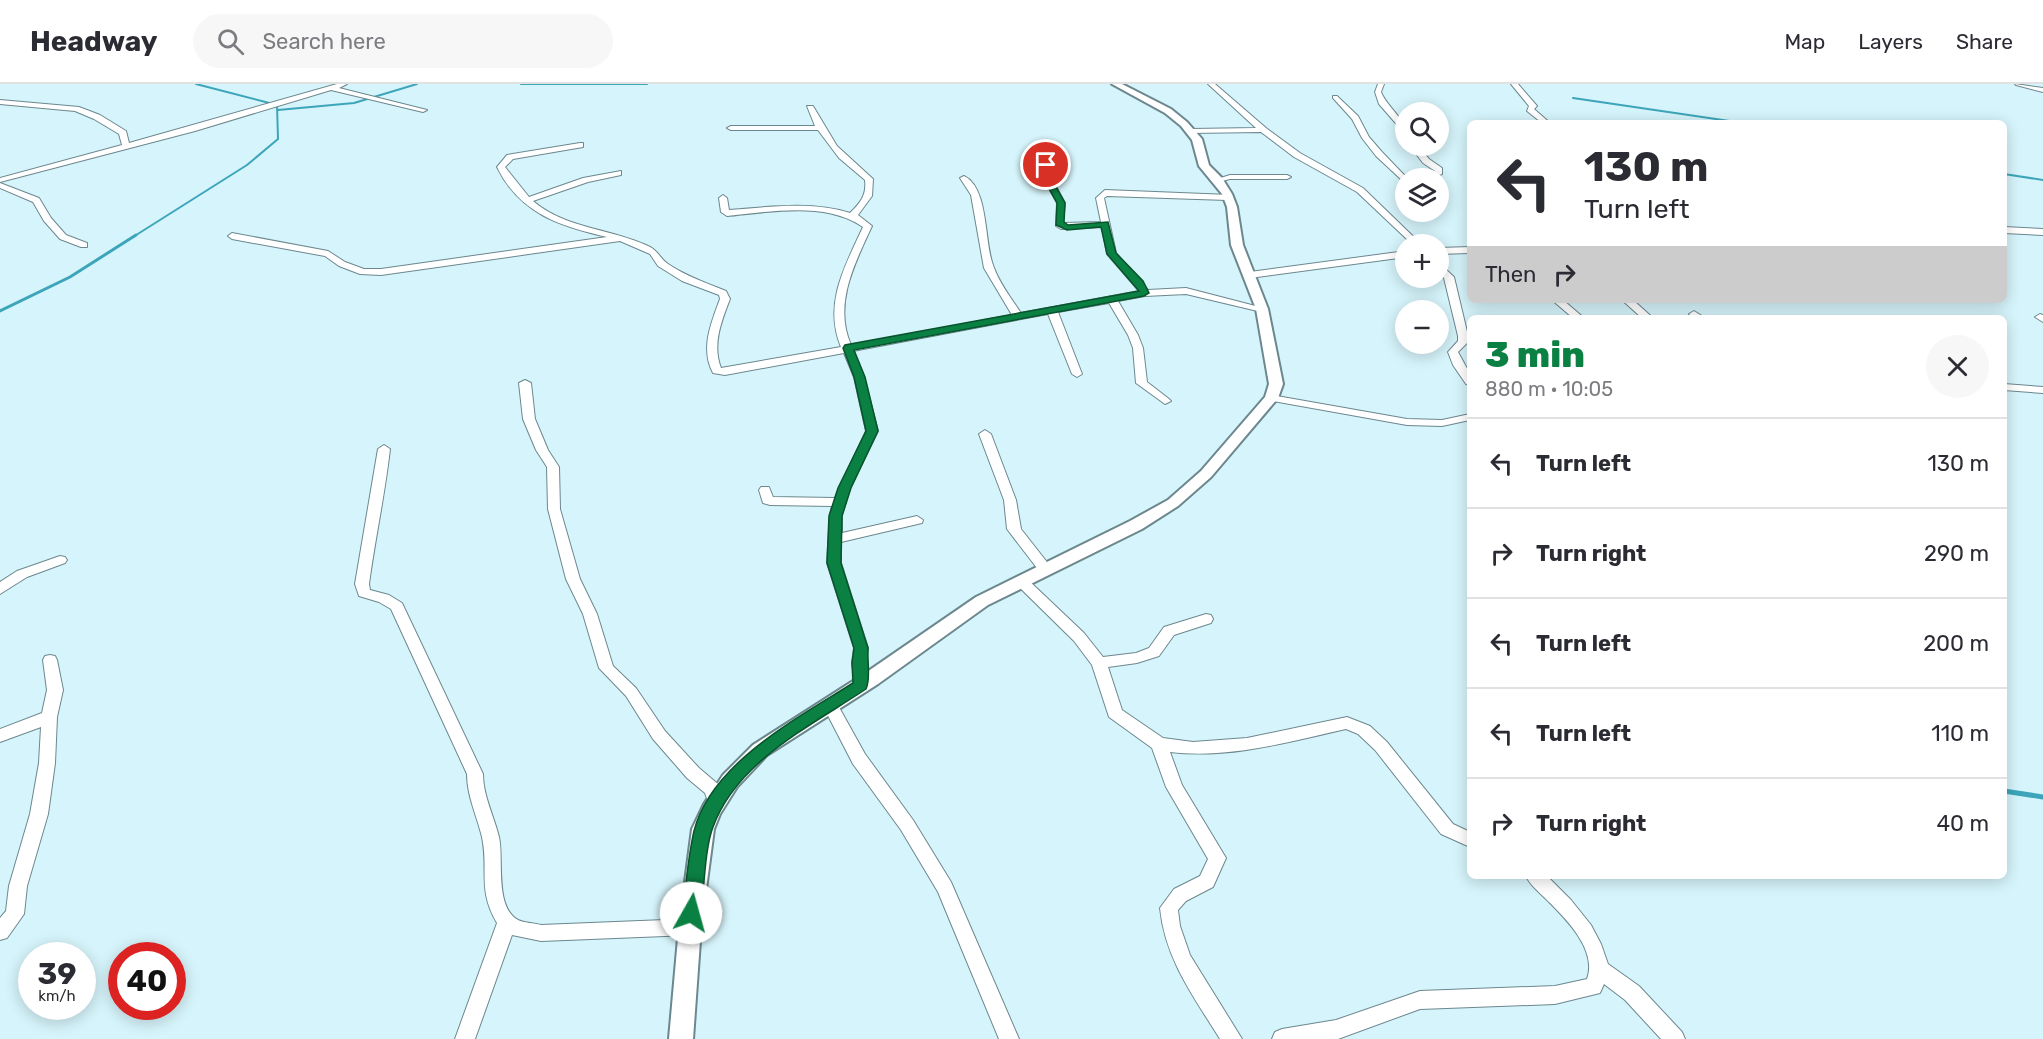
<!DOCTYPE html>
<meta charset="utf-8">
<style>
:root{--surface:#fff;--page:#f7f7f7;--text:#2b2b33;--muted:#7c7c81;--line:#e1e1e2;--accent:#0b8043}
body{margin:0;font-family:Rubik,sans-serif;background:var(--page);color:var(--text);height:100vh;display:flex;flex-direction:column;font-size:22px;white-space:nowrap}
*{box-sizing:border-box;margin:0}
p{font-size:20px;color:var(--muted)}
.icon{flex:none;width:33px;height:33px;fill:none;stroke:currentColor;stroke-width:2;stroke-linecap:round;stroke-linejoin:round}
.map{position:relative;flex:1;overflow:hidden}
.side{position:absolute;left:1467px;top:231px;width:540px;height:564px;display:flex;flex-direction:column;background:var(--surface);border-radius:9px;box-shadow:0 3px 15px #0003}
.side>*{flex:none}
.top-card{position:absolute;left:1467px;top:36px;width:540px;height:183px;border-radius:9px;box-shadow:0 3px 15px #0003;background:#fff;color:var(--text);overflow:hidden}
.fabs{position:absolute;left:1395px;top:18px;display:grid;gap:12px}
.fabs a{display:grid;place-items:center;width:54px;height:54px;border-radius:50%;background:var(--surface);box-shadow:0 3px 15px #0003;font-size:30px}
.speed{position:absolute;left:18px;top:858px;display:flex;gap:12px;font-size:30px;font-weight:700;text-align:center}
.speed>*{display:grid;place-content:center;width:78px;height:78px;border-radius:50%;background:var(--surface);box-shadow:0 3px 15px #0003;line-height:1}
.speed small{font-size:15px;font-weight:400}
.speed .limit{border:9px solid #d22;background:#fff;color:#111}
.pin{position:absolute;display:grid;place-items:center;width:51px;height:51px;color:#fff;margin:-26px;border:3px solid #fff;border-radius:50%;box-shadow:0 2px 6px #0007}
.me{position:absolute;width:66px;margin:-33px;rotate:7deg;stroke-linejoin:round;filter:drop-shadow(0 0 4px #0008)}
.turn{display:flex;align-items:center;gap:21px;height:126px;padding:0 18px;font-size:27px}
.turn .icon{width:78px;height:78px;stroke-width:2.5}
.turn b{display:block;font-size:42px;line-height:51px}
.then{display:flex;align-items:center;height:57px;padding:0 18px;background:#0003;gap:12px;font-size:22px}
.round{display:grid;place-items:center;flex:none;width:63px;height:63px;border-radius:32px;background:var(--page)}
.overview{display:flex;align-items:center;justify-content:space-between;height:102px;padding:0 18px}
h1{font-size:36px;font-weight:800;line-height:45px;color:var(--accent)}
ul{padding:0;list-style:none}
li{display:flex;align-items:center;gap:18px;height:90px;padding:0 18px;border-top:2px solid var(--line)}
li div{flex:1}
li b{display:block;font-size:22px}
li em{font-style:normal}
header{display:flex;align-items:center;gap:36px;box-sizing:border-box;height:84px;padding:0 30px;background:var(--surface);border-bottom:2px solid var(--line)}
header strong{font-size:28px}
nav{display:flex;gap:33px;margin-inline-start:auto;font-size:21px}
.search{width:420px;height:54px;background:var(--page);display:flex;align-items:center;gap:15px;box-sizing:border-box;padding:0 21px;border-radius:33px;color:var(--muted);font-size:22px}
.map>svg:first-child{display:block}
</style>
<header>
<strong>Headway</strong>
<div class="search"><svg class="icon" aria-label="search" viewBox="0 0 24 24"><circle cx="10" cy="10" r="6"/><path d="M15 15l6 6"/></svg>Search here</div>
<nav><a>Map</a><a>Layers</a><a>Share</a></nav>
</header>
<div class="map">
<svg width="2043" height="955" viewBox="0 0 2043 955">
<rect width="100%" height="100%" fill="#d6f4fb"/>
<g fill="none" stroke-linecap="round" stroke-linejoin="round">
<g stroke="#3da5ba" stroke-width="2">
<polyline points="521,0 647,0"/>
<polyline points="1573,14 1743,39"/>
<polyline points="278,26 354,19 417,0"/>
<polyline points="2004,90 2043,96"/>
<polyline points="133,153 247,81 278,55 277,21 196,0"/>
</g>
<polyline stroke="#3da5ba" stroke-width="3" points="0,227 70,193 136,151"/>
<polyline stroke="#3da5ba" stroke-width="5" points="2004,707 2043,713"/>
<g stroke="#6c878e" stroke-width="2">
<g id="minor">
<polygon points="337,0 347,0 339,4 427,26 423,28 331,6 195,47 0,98 0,94 122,61 119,50 94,35 75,27 0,20 0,16 79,23 100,31 126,47 129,59"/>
<polygon points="1208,0 1215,0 1266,44 1300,69 1363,104 1421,160 1412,160 1357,108 1294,73 1261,48 1188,49 1187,47 1191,45 1256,44"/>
<path d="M1378,0H1384L1381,8C1387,23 1406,35 1406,51L1379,20L1375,8Z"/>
<polygon points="1511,0 1518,0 1537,22 1534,25 1550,39 1542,39 1527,27 1529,22"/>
<polygon points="2015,0 2043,4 2043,8 2016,1"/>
<polygon points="1333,12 1337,12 1358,32 1369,53 1382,68 1407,94 1406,100 1376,72 1362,54 1352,35 1333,14"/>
<path d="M807,22H813L837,62L873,95L872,112L858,131L872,142C855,179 833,220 851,261L1012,231L984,184L971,111L960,94L964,92C989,104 984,158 993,181C999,199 1011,214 1021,229L1139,207L1107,170L1102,143L1061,145L1056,142L1057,119L1046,99L1042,82L1029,79L1028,77L1032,75L1050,81L1054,99L1065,119L1063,139L1101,138L1096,114L1105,106L1230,111L1231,113L1227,116L1107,112L1104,114L1116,169L1148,206L1186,204L1267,225L1262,228L1186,210L1145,212L1118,217L1138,251L1143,264L1147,298L1169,315L1171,317L1165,320L1136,299L1133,264L1128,251L1109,219L1058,228L1082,290L1077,293L1072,290L1048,230L853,267L864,293L878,347L850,404L842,431V449L917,432L923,436L922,439L841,458V479L868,564L866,579L869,601L866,605H856L852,579L854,564L827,479L830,431L832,422L770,421L763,419L759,406L761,403H769L773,413L835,414L866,347L854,293L844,269L725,291L713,289C700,265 711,239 720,215L719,211L682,197L658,182L650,170L620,157L381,191L360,190L339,182L325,172L232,155L228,152L232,149L328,167L345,178L364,185H381L607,153C560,142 520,130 497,83L507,71L580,59H583V63L513,75L505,83L529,113L583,94L621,87V91L588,98L533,117C566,145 609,144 648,162C658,166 660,175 668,180C686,192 706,199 726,207L730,215C721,238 712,261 721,284L841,263C823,220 845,182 863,143C826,117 769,128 727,132L721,128L719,114L723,111L727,114L729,126C768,123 812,117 850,129C860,119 867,111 865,96L839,74L818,46H731L727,44L731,42H815Z"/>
<polygon points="1410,62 1418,62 1429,75 1442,84 1442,90 1431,94 1421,94 1435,87 1423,79"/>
<polygon points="1230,91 1287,91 1291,93 1287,95 1230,95 1218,98 1214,96"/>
<polygon points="0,99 39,114 51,134 66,151 87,159 87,163 81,163 60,155 44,137 33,118 0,104"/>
<polygon points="2004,143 2043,145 2043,151 2004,149"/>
<polygon points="1470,163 1470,169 1438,170 1438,164"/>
<polygon points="1406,167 1406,173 1250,194 1245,191 1250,188"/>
<polygon points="1438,178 1454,193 1468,252 1468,258 1458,268 1470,290 1470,301 1466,300 1453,281 1448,268 1458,257 1458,252 1444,194 1438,187"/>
<polygon points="1552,216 1563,216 1584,234 1573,234"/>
<polygon points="1622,216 1633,216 1653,234 1642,234"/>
<polygon points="1694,227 1705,234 1693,234 1689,230"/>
<polygon points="2040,230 2043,231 2043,238 2035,233"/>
<polygon points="525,296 531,299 535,335 548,366 559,383 560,425 580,495 597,530 613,582 636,604 665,647 699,684 719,701 724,718 722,723 716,725 710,723 705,709 687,694 653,655 626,612 599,584 583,530 566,495 548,425 547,383 536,366 523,335 519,299"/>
<polygon points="2004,300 2043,303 2043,309 2004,306"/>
<polygon points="1271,311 1407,335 1442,336 1470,330 1470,336 1442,342 1407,341 1267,316 1265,314"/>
<polygon points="985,346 991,350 1016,416 1021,445 1050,482 1052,485 1050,488 1040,488 1007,445 1004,416 979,350"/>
<path d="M384,361L390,365C385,410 375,455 369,500L370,506L389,511L402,519L483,690C483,712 494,732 499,753C504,774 494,823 518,836C524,839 534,839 541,841L690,835L697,837L699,843L697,849L690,851L541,857L512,851L475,955H455L497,839C477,805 489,787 482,753C477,732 467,712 467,690L391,525L379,518L359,512L355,500L378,365Z"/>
<polygon points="60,472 65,473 67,476 65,479 27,493 0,510 0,498 17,487"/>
<path d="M1021,492L1026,494L1084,549L1103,573L1136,569L1149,564L1164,543L1206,530L1211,531L1213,535L1211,539L1174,551L1159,572L1137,579L1108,583L1122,626L1163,654L1193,658L1247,654L1347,633L1370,642L1387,658L1453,740L1470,748V763L1441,750L1375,666L1358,650L1346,645C1288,658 1229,675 1170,668L1182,701L1226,774L1213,803L1186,817L1178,826L1180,842L1190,871L1242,955H1220C1194,913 1165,875 1160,824L1174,805L1200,792L1208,775L1166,703L1152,664L1109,633L1092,581L1074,557L1016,500L1014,497L1016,494Z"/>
<polygon points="50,571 55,572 57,576 63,606 57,633 55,679 48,730 27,802 24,830 7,854 0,856 0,834 6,827 9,802 30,730 39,679 41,643 0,658 0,645 42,629 47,606 43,576 45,572"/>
<polygon points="830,614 835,616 865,670 913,736 951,798 1019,955 999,955 938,808 901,746 853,680 822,620 825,616"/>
<path d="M1526,792H1547L1571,816L1591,841L1601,860L1608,880L1639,902L1682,948L1685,955H1661L1625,916L1604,900L1600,909L1555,920L1420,925L1338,955H1272L1275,948L1282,945L1336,936L1420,907L1555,902L1587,895C1598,865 1564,833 1545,814C1538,807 1530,801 1526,792Z"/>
</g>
</g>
<g stroke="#6c878e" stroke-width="4">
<polygon id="tertiary" points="1112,0 1122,0 1171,25 1187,38 1202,55 1209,81 1222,94 1232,110 1237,123 1243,161 1268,225 1283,300 1278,314 1211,393 1178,422 1142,445 988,521 878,600 767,671 737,703 720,730 714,745 701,843 693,955 669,955 679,843 692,745 704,720 723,691 753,661 864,590 976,513 1130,437 1168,416 1201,387 1265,313 1269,300 1256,225 1231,161 1227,123 1222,110 1199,82 1192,56 1181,42 1165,29"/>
</g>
<use href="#minor" fill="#fff" fill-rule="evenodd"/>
<use href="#tertiary" fill="#fff" fill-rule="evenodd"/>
</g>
<path fill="#0b8043" stroke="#07532c" stroke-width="1.5" d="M1046,79L1050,81L1054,99L1065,119L1064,138L1068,141L1108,138L1116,169L1143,197L1149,209L1144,212L854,266L865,293L878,347L851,404L842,432L841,479L868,564C867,577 871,595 866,605C811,642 737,677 713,743C705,763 704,806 701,829L698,835L691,838L685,835L682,829C686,802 688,773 694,747C711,679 798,634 853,599L852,579L854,564L827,479L829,432L838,404L866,347L854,293L843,264L845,261L1139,207L1107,170L1101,143L1067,146L1056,141L1057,119L1046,99L1042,81Z"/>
</svg>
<div class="fabs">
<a><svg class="icon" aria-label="search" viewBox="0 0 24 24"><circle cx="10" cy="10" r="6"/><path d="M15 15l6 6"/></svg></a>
<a><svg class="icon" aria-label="layers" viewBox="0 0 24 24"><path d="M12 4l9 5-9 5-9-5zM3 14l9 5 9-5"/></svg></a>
<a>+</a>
<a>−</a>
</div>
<div class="speed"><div>39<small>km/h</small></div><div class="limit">40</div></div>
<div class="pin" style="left:1046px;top:81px;background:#d93025"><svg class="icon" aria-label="arrive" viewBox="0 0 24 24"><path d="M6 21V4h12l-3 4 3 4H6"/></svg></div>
<svg class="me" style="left:691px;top:829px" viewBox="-20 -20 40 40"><circle r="19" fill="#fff"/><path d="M0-13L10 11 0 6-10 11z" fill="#0b8043"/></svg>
<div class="top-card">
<div class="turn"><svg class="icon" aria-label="left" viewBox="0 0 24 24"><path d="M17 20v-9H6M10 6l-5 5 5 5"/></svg><div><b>130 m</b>Turn left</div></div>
<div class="then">Then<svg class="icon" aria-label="right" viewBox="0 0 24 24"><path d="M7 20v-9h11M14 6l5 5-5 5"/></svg></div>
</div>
<section class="side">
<div class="overview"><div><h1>3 min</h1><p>880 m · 10:05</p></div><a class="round"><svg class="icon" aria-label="close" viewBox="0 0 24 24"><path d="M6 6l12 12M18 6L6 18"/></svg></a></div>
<ul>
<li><svg class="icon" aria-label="left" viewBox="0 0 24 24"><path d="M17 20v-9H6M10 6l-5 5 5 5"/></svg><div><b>Turn left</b></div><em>130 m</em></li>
<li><svg class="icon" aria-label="right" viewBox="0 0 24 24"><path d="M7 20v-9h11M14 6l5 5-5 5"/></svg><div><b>Turn right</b></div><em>290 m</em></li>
<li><svg class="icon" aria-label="left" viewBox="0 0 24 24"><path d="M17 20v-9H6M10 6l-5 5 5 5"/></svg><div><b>Turn left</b></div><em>200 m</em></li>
<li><svg class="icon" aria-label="left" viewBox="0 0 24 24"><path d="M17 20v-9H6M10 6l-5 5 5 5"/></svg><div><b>Turn left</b></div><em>110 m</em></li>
<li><svg class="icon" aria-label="right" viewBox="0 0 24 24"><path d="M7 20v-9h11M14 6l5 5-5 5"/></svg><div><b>Turn right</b></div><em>40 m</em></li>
</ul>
</section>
</div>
